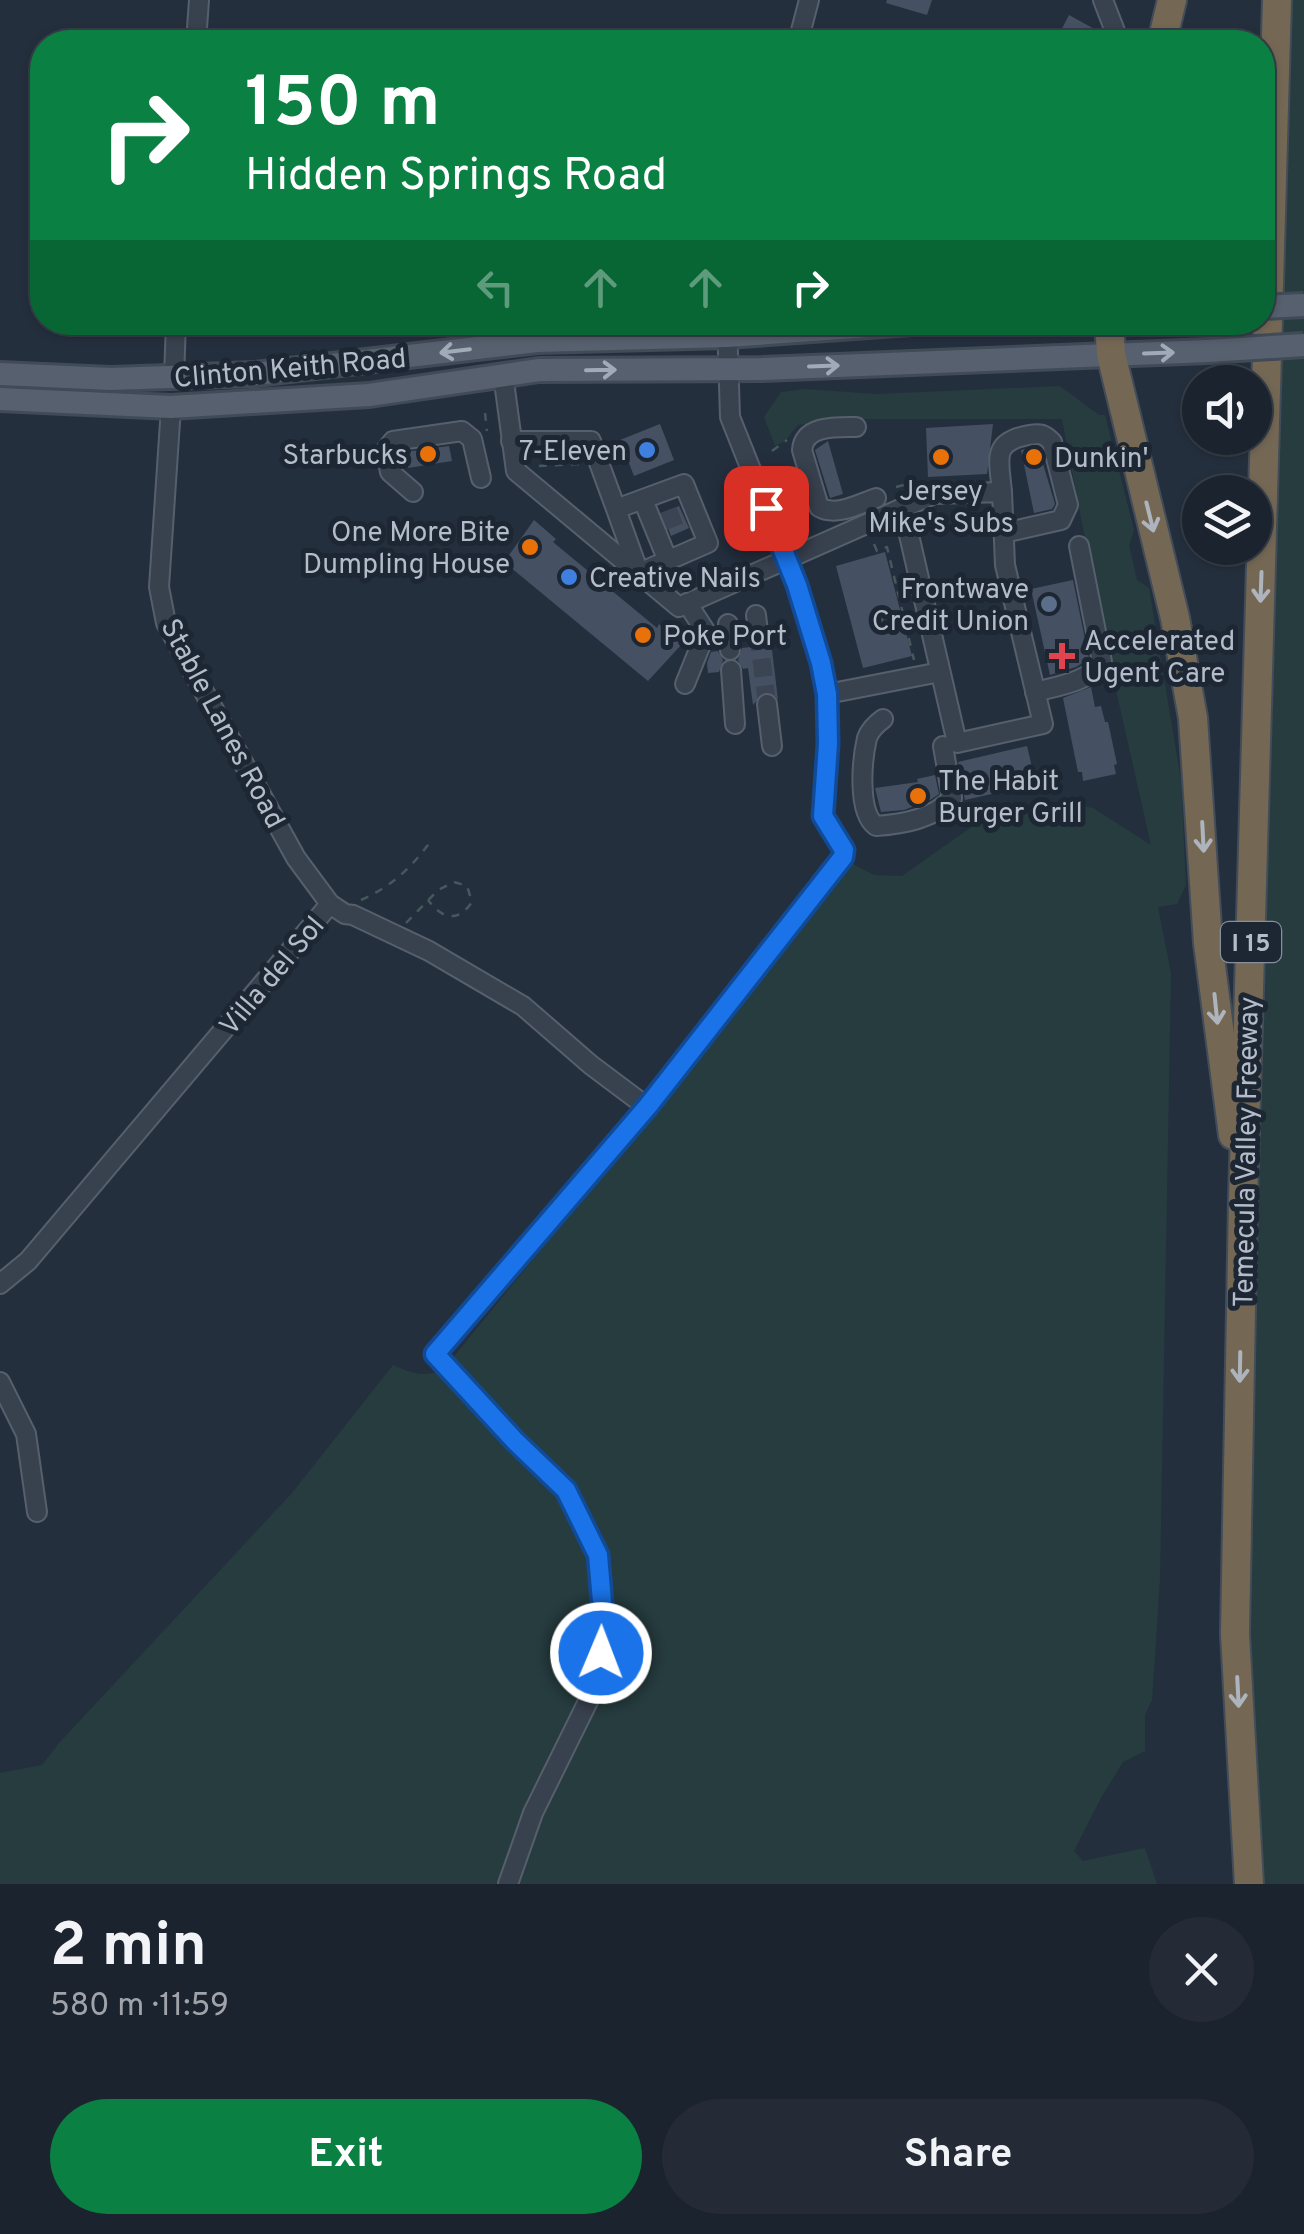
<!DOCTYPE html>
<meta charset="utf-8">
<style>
:root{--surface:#1b232e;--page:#242b36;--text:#f1f3f6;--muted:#a0a4aa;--line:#39404a;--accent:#0b8043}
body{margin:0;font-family:Overpass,sans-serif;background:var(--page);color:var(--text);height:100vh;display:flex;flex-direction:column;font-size:38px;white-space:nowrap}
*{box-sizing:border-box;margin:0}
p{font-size:32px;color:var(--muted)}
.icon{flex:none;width:55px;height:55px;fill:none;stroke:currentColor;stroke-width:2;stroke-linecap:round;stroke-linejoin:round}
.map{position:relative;height:1884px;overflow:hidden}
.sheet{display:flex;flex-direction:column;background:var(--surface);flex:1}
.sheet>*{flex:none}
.banner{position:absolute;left:30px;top:30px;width:1245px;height:305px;border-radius:40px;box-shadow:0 2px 8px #0004,0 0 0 2px var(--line);background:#0b8043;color:#fff;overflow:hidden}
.controls{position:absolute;left:1182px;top:365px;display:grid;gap:20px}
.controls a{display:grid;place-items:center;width:90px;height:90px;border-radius:50%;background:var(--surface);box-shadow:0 2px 8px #0004,0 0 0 2px var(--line);font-size:50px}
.pin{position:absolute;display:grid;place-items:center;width:85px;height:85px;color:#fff;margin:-42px;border-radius:20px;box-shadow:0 5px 15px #0006}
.me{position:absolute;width:110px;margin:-55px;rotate:1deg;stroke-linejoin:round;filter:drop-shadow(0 0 8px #0008)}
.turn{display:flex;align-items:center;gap:35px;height:210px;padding:0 50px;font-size:45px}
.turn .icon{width:130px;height:130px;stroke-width:2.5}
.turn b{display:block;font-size:70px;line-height:85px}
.lanes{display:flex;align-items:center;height:95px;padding:0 50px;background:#0003;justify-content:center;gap:50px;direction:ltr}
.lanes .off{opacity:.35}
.round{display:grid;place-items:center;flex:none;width:105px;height:105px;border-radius:52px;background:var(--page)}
.headline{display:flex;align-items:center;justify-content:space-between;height:170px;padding:0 50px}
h1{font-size:60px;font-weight:700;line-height:75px}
.action{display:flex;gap:20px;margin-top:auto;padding:20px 50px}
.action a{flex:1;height:115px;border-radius:60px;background:var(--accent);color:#fff;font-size:40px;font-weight:700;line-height:115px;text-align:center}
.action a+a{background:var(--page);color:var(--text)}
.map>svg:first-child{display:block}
</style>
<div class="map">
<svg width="1304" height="1884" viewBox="0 0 1304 1884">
<rect width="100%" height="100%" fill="#242f3e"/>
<g fill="#263c3f">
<polygon points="1292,0 1304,0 1304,1884 1264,1884 1253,1743 1248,1587"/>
<path d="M1060,386L1099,415H1105L1134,530L1129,545L1137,580L1149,588L1181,780L1186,885L1177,904L1158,907L1171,973L1160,1579L1152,1700L1145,1715V1751L1123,1762L1101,1798L1074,1851L1083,1861L1145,1848L1157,1884H0V1773L42,1765L59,1743L292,1493L393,1365C411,1373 423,1378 443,1370L809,920L851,863L874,875L902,876L994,811L1065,802L1093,808L1151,845L1104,637L1062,419H847L798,425L785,441L775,446L764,417L781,392L805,389L877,394Z"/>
</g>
<g fill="#455162">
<polygon points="887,0 932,0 927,15 886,3"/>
<polygon points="1069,15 1100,32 1097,42 1055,42"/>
<polygon points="660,424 674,460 634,476 620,440"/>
<polygon points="993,424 987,474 928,477 926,428"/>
<polygon points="828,441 843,494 830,498 815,450"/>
<polygon points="449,446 452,461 408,468 405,452"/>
<polygon points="1038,447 1055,504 1052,509 1034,513 1021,450"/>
<polygon points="679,506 689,528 671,536 662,513"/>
<polygon points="534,520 556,539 553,542 657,628 659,624 682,644 648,681 504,562"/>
<polygon points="885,552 912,656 863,668 836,566"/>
<polygon points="1073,580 1089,659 1076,667 1050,675 1031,589"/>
<polygon points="770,633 778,700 773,693 765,692 753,705 748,668 743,669 738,660 742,648 752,647 752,643 765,642"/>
<polygon points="718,651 723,660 719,672 708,673 707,663 711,652"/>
<polygon points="1091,687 1095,707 1101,706 1105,722 1108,722 1117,764 1114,765 1116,774 1083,781 1082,772 1078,772 1063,698"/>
<polygon points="1027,746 1036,784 965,800 958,762"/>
<polygon points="935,775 939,794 930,800 904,810 881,812 875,788 918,782 917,779"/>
</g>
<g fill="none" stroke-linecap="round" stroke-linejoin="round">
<g stroke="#3a4453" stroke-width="18" stroke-dasharray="18 9" stroke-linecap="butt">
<polyline points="668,510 677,533"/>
<polyline points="758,632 767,704"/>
</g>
<g stroke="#565f6c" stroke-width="22">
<g id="minor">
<polyline points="1103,0 1115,31 1109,42"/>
<polyline points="196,42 199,0"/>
<polyline points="798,42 809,0"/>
<polyline points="503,374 516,471 679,607 934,494 1002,492 1005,565 1043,724 957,743 903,509"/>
<polyline points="174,378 176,322"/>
<polyline points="171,407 159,587 166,623 296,858 330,904 345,914 353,915 429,951 523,1006 591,1065 647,1107"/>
<path d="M856,427C837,427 804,425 802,450L819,507C836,517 859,504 876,498"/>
<polyline points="511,441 591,441 616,509 684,484 708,543 639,573 616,509"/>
<polyline points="413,492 390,472 386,450 393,441 462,431 472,439 481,478"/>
<path d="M1002,492C999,459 991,442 1029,435C1041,433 1044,434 1052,442L1068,505L1061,520L1004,533"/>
<polyline points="643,500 668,561"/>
<polyline points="756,615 758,632"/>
<polyline points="728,624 730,650"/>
<polyline points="731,670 735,724"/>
<polyline points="685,684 706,632 687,603"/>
<path d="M1035,692C1057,686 1089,682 1102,662L1079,546"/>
<polyline points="827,694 940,672"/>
<polyline points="767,704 772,746"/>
<path d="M883,719C876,724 870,730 867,738C862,760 857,812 876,826C903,824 934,819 952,798L943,746"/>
<polyline points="0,1284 28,1261 330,904"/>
<polyline points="0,1382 26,1434 37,1512"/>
<polyline points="508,1884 533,1813 598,1681 604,1625 598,1555 566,1490 515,1441 435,1353 647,1107 843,857 844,850 823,816 828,744 827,694 821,663 797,585 730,417 727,322"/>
</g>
</g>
<g stroke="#414a57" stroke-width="28">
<g id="major">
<polyline points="0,374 111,379 255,374 537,341 727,336 926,322"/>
<polyline points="0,399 171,407 369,395 539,370 762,369 1208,351"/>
</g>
</g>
<g stroke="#434c59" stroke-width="32">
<g id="highway">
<polyline points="1162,42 1172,0"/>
<polyline points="1109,322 1111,354 1175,618 1193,718 1208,943 1233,1135"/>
<polyline points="1249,1884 1235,1634 1243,1201 1277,0"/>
</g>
</g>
<g stroke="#44595c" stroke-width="2.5" stroke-dasharray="8 8" stroke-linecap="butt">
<polyline points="485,413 487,431"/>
<polyline points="772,451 787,440"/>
<polyline points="539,466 581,464"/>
<polyline points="896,487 904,485"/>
<polyline points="874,544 877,551 887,547 914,660"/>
<path d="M361,900C392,886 410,869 431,841"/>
<path d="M406,923L438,890L454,882L467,886L472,902C458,923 442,919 428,900"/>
</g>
<use href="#minor" stroke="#38414e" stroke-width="18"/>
<use href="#major" stroke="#56606e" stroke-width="22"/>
<use href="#highway" stroke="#746855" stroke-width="28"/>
<g stroke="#414a57" stroke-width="28" stroke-linecap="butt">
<g id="major-bridge">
<polyline points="1262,307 1304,305"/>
<polyline points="1208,351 1304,345"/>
</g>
</g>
<use href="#major-bridge" stroke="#56606e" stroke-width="22"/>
</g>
<defs><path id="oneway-shaft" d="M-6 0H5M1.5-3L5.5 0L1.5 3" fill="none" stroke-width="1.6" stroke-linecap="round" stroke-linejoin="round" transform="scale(2.5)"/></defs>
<g stroke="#a1aab7">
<use href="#oneway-shaft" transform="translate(455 351) rotate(173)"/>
<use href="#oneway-shaft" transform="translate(1159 353) rotate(-2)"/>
<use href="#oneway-shaft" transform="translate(824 366) rotate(-2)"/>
<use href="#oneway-shaft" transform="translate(601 370) rotate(-1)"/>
</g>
<g stroke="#aeb4bd">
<use href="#oneway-shaft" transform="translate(1150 517) rotate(76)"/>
<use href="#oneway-shaft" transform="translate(1261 587) rotate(92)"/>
<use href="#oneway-shaft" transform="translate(1203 837) rotate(87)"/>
<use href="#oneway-shaft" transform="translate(1216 1009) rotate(84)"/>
<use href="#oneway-shaft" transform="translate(1240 1367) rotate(91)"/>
<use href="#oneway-shaft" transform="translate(1238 1692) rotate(87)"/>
</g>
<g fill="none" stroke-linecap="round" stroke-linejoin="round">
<g stroke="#114b97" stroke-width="25">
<polyline id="route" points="601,1653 604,1625 598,1555 566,1490 515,1441 435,1354 648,1106 843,857 844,850 823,816 828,744 827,694 821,663 797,585 766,508"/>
</g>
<use href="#route" stroke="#1a73e8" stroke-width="18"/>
</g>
<g fill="#3f7fe0" stroke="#1d2633" stroke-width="4">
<circle cx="647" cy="450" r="10"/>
<circle cx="569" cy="577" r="10"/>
</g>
<g fill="#e8710a" stroke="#1d2633" stroke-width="4">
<circle cx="428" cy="454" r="10"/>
<circle cx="941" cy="457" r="10"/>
<circle cx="1034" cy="457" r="10"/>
<circle cx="530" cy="547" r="10"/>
<circle cx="643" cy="635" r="10"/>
<circle cx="918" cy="796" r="10"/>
</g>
<circle fill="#5c6f8a" stroke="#1d2633" stroke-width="4" cx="1049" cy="604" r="10"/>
<path fill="#e0444e" stroke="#1d2633" stroke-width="4" d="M1057 641h10v10h10v10h-10v10h-10v-10h-10v-10h10z"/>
<g text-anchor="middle" stroke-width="10" stroke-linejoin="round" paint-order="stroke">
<rect fill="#1d2633" stroke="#878f9c" stroke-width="2.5" x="1221" y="922" width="60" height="40" rx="8"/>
<g font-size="25" font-weight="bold" fill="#b4bcc9">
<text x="1251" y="951">I 15</text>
</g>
<g font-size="28" fill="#b4bcc9" stroke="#1d2633">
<text transform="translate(290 367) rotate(-5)" y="10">Clinton Keith Road</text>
<text transform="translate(224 723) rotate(62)" y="10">Stable Lanes Road</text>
<text transform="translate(271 975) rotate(-50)" y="10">Villa del Sol</text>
<text transform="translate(1245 1152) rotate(-89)" y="10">Temecula Valley Freeway</text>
</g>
<g font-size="28" fill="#b4bcc9" stroke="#1d2633" text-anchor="start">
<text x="627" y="460" text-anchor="end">7-Eleven</text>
<text x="408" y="464" text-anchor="end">Starbucks</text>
<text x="1054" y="467">Dunkin'</text>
<text x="941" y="500" text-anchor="middle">Jersey<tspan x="941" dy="32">Mike's Subs</tspan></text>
<text x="510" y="541" text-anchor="end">One More Bite<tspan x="510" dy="32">Dumpling House</tspan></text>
<text x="589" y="587">Creative Nails</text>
<text x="1029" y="598" text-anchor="end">Frontwave<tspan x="1029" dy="32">Credit Union</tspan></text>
<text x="663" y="645">Poke Port</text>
<text x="1084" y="650">Accelerated<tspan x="1084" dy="32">Ugent Care</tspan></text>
<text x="938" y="790">The Habit<tspan x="938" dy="32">Burger Grill</tspan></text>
</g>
</g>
</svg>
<div class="controls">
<a><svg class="icon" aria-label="sound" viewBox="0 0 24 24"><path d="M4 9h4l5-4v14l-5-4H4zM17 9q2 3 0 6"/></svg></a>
<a><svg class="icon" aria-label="layers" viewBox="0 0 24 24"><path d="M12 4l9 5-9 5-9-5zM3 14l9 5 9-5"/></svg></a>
</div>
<div class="pin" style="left:766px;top:508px;background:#d93025"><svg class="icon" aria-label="arrive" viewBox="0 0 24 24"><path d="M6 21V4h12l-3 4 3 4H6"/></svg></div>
<svg class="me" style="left:601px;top:1653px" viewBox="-20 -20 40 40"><circle r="17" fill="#1a73e8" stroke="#fff" stroke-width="3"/><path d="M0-11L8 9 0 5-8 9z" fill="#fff"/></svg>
<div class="banner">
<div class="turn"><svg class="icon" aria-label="right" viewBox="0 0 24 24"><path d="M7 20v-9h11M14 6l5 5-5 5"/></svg><div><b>150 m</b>Hidden Springs Road</div></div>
<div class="lanes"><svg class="icon off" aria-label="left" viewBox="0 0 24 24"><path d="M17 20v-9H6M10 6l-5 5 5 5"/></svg><svg class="icon off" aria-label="ahead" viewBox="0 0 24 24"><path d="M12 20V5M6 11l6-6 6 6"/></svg><svg class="icon off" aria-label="ahead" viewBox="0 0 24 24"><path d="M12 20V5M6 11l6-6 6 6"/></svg><svg class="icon" aria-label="right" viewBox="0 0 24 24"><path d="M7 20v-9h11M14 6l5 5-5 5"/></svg></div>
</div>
</div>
<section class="sheet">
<div class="headline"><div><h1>2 min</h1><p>580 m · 11:59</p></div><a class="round"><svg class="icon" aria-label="close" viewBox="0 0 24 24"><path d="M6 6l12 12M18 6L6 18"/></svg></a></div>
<div class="action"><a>Exit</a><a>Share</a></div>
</section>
